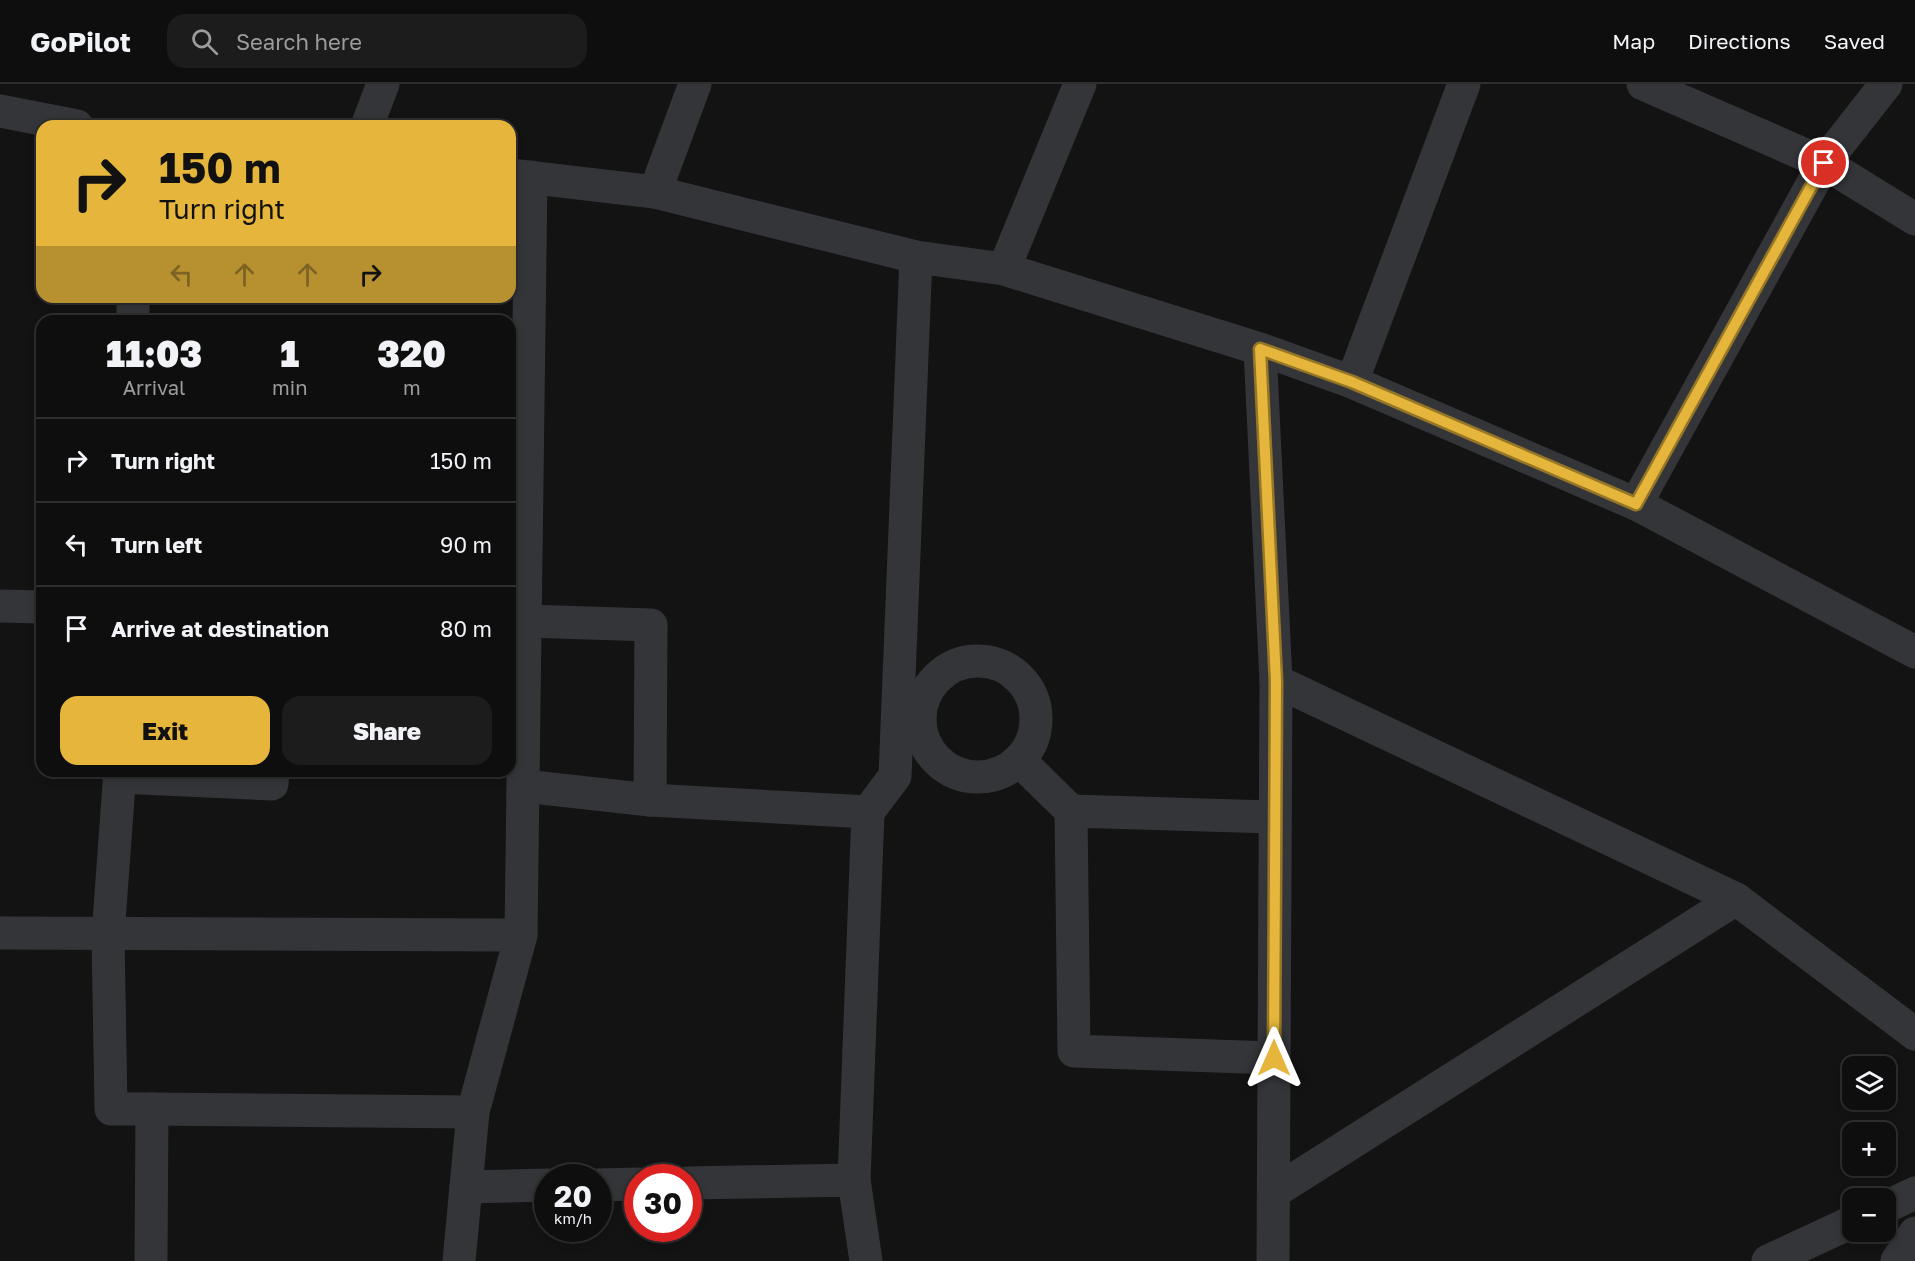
<!DOCTYPE html>
<meta charset="utf-8">
<style>
:root{--surface:#0e0e0f;--page:#1c1c1d;--text:#f1f3f6;--muted:#9b9c9e;--line:#2e2e2f;--accent:#e5b63b}
body{margin:0;font-family:"Golos Text",sans-serif;background:var(--page);color:var(--text);height:100vh;display:flex;flex-direction:column;font-size:22px;white-space:nowrap}
*{box-sizing:border-box;margin:0}
p{font-size:20px;color:var(--muted)}
.icon{flex:none;width:33px;height:33px;fill:none;stroke:currentColor;stroke-width:2;stroke-linecap:round;stroke-linejoin:round}
.map{position:relative;flex:1;overflow:hidden}
.panel{position:absolute;left:36px;top:231px;width:480px;height:462px;display:flex;flex-direction:column;background:var(--surface);border-radius:18px;box-shadow:0 3px 9px #0003,0 0 0 2px var(--line)}
.panel>*{flex:none}
.banner{position:absolute;left:36px;top:36px;width:480px;height:183px;border-radius:18px;box-shadow:0 3px 9px #0003,0 0 0 2px var(--line);background:#e5b63b;color:#111;overflow:hidden}
.buttons{position:absolute;left:1842px;top:972px;display:grid;gap:12px}
.buttons a{display:grid;place-items:center;width:54px;height:54px;border-radius:12px;background:var(--surface);box-shadow:0 3px 9px #0003,0 0 0 2px var(--line);font-size:30px}
.speed{position:absolute;left:534px;top:1080px;display:flex;gap:12px;font-size:30px;font-weight:700;text-align:center}
.speed>*{display:grid;place-content:center;width:78px;height:78px;border-radius:50%;background:var(--surface);box-shadow:0 3px 9px #0003,0 0 0 2px var(--line);line-height:1}
.speed small{font-size:15px;font-weight:400}
.speed .limit{border:9px solid #d22;background:#fff;color:#111}
.pin{position:absolute;display:grid;place-items:center;width:51px;height:51px;color:#fff;margin:-26px;border:3px solid #fff;border-radius:50%;box-shadow:0 2px 6px #0007}
.me{position:absolute;width:66px;margin:-33px;rotate:0deg;stroke-linejoin:round;filter:drop-shadow(0 0 4px #0008)}
.turn{display:flex;align-items:center;gap:21px;height:126px;padding:0 24px;font-size:27px}
.turn .icon{width:78px;height:78px;stroke-width:2.5}
.turn b{display:block;font-size:42px;line-height:51px}
.lanes{display:flex;align-items:center;height:57px;padding:0 24px;background:#0003;justify-content:center;gap:30px;direction:ltr}
.lanes .off{opacity:.35}
.eta{display:flex;justify-content:space-evenly;align-items:center;height:102px;text-align:center}
.eta b{font-size:36px;font-weight:800;line-height:42px}
.button{display:flex;gap:12px;margin-top:auto;padding:12px 24px}
.button a{flex:1;height:69px;border-radius:18px;background:var(--accent);color:#111;font-size:24px;font-weight:800;line-height:69px;text-align:center}
.button a+a{background:var(--page);color:var(--text)}
ul{padding:0;list-style:none}
li{display:flex;align-items:center;gap:18px;height:84px;padding:0 24px;border-top:2px solid var(--line)}
li div{flex:1}
li b{display:block;font-size:22px}
li em{font-style:normal}
header{display:flex;align-items:center;gap:36px;box-sizing:border-box;height:84px;padding:0 30px;background:var(--surface);border-bottom:2px solid var(--line)}
header strong{font-size:28px}
nav{display:flex;gap:33px;margin-inline-start:auto;font-size:21px}
.search{width:420px;height:54px;background:var(--page);display:flex;align-items:center;gap:15px;box-sizing:border-box;padding:0 21px;border-radius:18px;color:var(--muted);font-size:22px}
.map>svg:first-child{display:block}
</style>
<header>
<strong>GoPilot</strong>
<div class="search"><svg class="icon" aria-label="search" viewBox="0 0 24 24"><circle cx="10" cy="10" r="6"/><path d="M15 15l6 6"/></svg>Search here</div>
<nav><a>Map</a><a>Directions</a><a>Saved</a></nav>
</header>
<div class="map">
<svg width="1915" height="1177" viewBox="0 0 1915 1177">
<rect width="100%" height="100%" fill="#131314"/>
<g fill="none" stroke-linecap="round" stroke-linejoin="round">
<g stroke="#343539" stroke-width="33">
<polyline points="1643,0 1824,79 1915,135"/>
<polyline points="0,27 77,42"/>
<polyline points="367,42 383,0"/>
<polyline points="510,91 655,108 916,173 1004,185 1260,265 1352,298 1636,420 1915,568"/>
<polyline points="655,108 695,0"/>
<polyline points="1004,185 1080,0"/>
<polyline points="133,237 133,213"/>
<polyline points="1260,265 1276,597 1273,1177"/>
<polyline points="1352,298 1464,0"/>
<polyline points="1636,420 1824,79 1886,0"/>
<polyline points="0,522 42,523"/>
<polyline points="526,537 651,541 650,716"/>
<circle cx="978" cy="635" r="58"/>
<polyline points="1276,597 1736,815 1915,950"/>
<polyline points="1019,676 1071,727"/>
<polyline points="120,687 108,851 111,1025 152,1025 151,1177"/>
<polyline points="119,693 272,700 273,687"/>
<polyline points="524,702 650,716 868,728"/>
<polyline points="0,849 521,851"/>
<polyline points="1274,974 1074,967 1071,727 1275,733"/>
<polyline points="152,1025 473,1028"/>
<polyline points="854,1096 868,728 895,692 916,173"/>
<polyline points="688,1099 854,1096 866,1177"/>
<polyline points="598,1101 638,1100"/>
<polyline points="466,1103 548,1101"/>
<polyline points="1274,1108 1736,815"/>
<polyline points="1886,1123 1915,1109"/>
<polyline points="459,1177 473,1028 521,851 531,93"/>
<polyline points="1768,1177 1852,1138"/>
<polyline points="1897,1177 1915,1149"/>
</g>
</g>
<g fill="none" stroke-linecap="round" stroke-linejoin="round">
<g stroke="#957626" stroke-width="15">
<polyline id="route" points="1274,974 1276,597 1260,265 1352,298 1636,420 1824,79"/>
</g>
<use href="#route" stroke="#e5b63b" stroke-width="10"/>
</g>
</svg>
<div class="buttons">
<a><svg class="icon" aria-label="layers" viewBox="0 0 24 24"><path d="M12 4l9 5-9 5-9-5zM3 14l9 5 9-5"/></svg></a>
<a>+</a>
<a>−</a>
</div>
<div class="speed"><div>20<small>km/h</small></div><div class="limit">30</div></div>
<div class="pin" style="left:1824px;top:79px;background:#d93025"><svg class="icon" aria-label="arrive" viewBox="0 0 24 24"><path d="M6 21V4h12l-3 4 3 4H6"/></svg></div>
<svg class="me" style="left:1274px;top:974px" viewBox="-20 -20 40 40"><path d="M0-17L14 15 0 8-14 15z" fill="#e5b63b" stroke="#fff" stroke-width="4"/></svg>
<div class="banner">
<div class="turn"><svg class="icon" aria-label="right" viewBox="0 0 24 24"><path d="M7 20v-9h11M14 6l5 5-5 5"/></svg><div><b>150 m</b>Turn right</div></div>
<div class="lanes"><svg class="icon off" aria-label="left" viewBox="0 0 24 24"><path d="M17 20v-9H6M10 6l-5 5 5 5"/></svg><svg class="icon off" aria-label="ahead" viewBox="0 0 24 24"><path d="M12 20V5M6 11l6-6 6 6"/></svg><svg class="icon off" aria-label="ahead" viewBox="0 0 24 24"><path d="M12 20V5M6 11l6-6 6 6"/></svg><svg class="icon" aria-label="right" viewBox="0 0 24 24"><path d="M7 20v-9h11M14 6l5 5-5 5"/></svg></div>
</div>
<section class="panel">
<div class="eta">
<div><b>11:03</b><p>Arrival</p></div>
<div><b>1</b><p>min</p></div>
<div><b>320</b><p>m</p></div>
</div>
<ul>
<li><svg class="icon" aria-label="right" viewBox="0 0 24 24"><path d="M7 20v-9h11M14 6l5 5-5 5"/></svg><div><b>Turn right</b></div><em>150 m</em></li>
<li><svg class="icon" aria-label="left" viewBox="0 0 24 24"><path d="M17 20v-9H6M10 6l-5 5 5 5"/></svg><div><b>Turn left</b></div><em>90 m</em></li>
<li><svg class="icon" aria-label="arrive" viewBox="0 0 24 24"><path d="M6 21V4h12l-3 4 3 4H6"/></svg><div><b>Arrive at destination</b></div><em>80 m</em></li>
</ul>
<div class="button"><a>Exit</a><a>Share</a></div>
</section>
</div>
